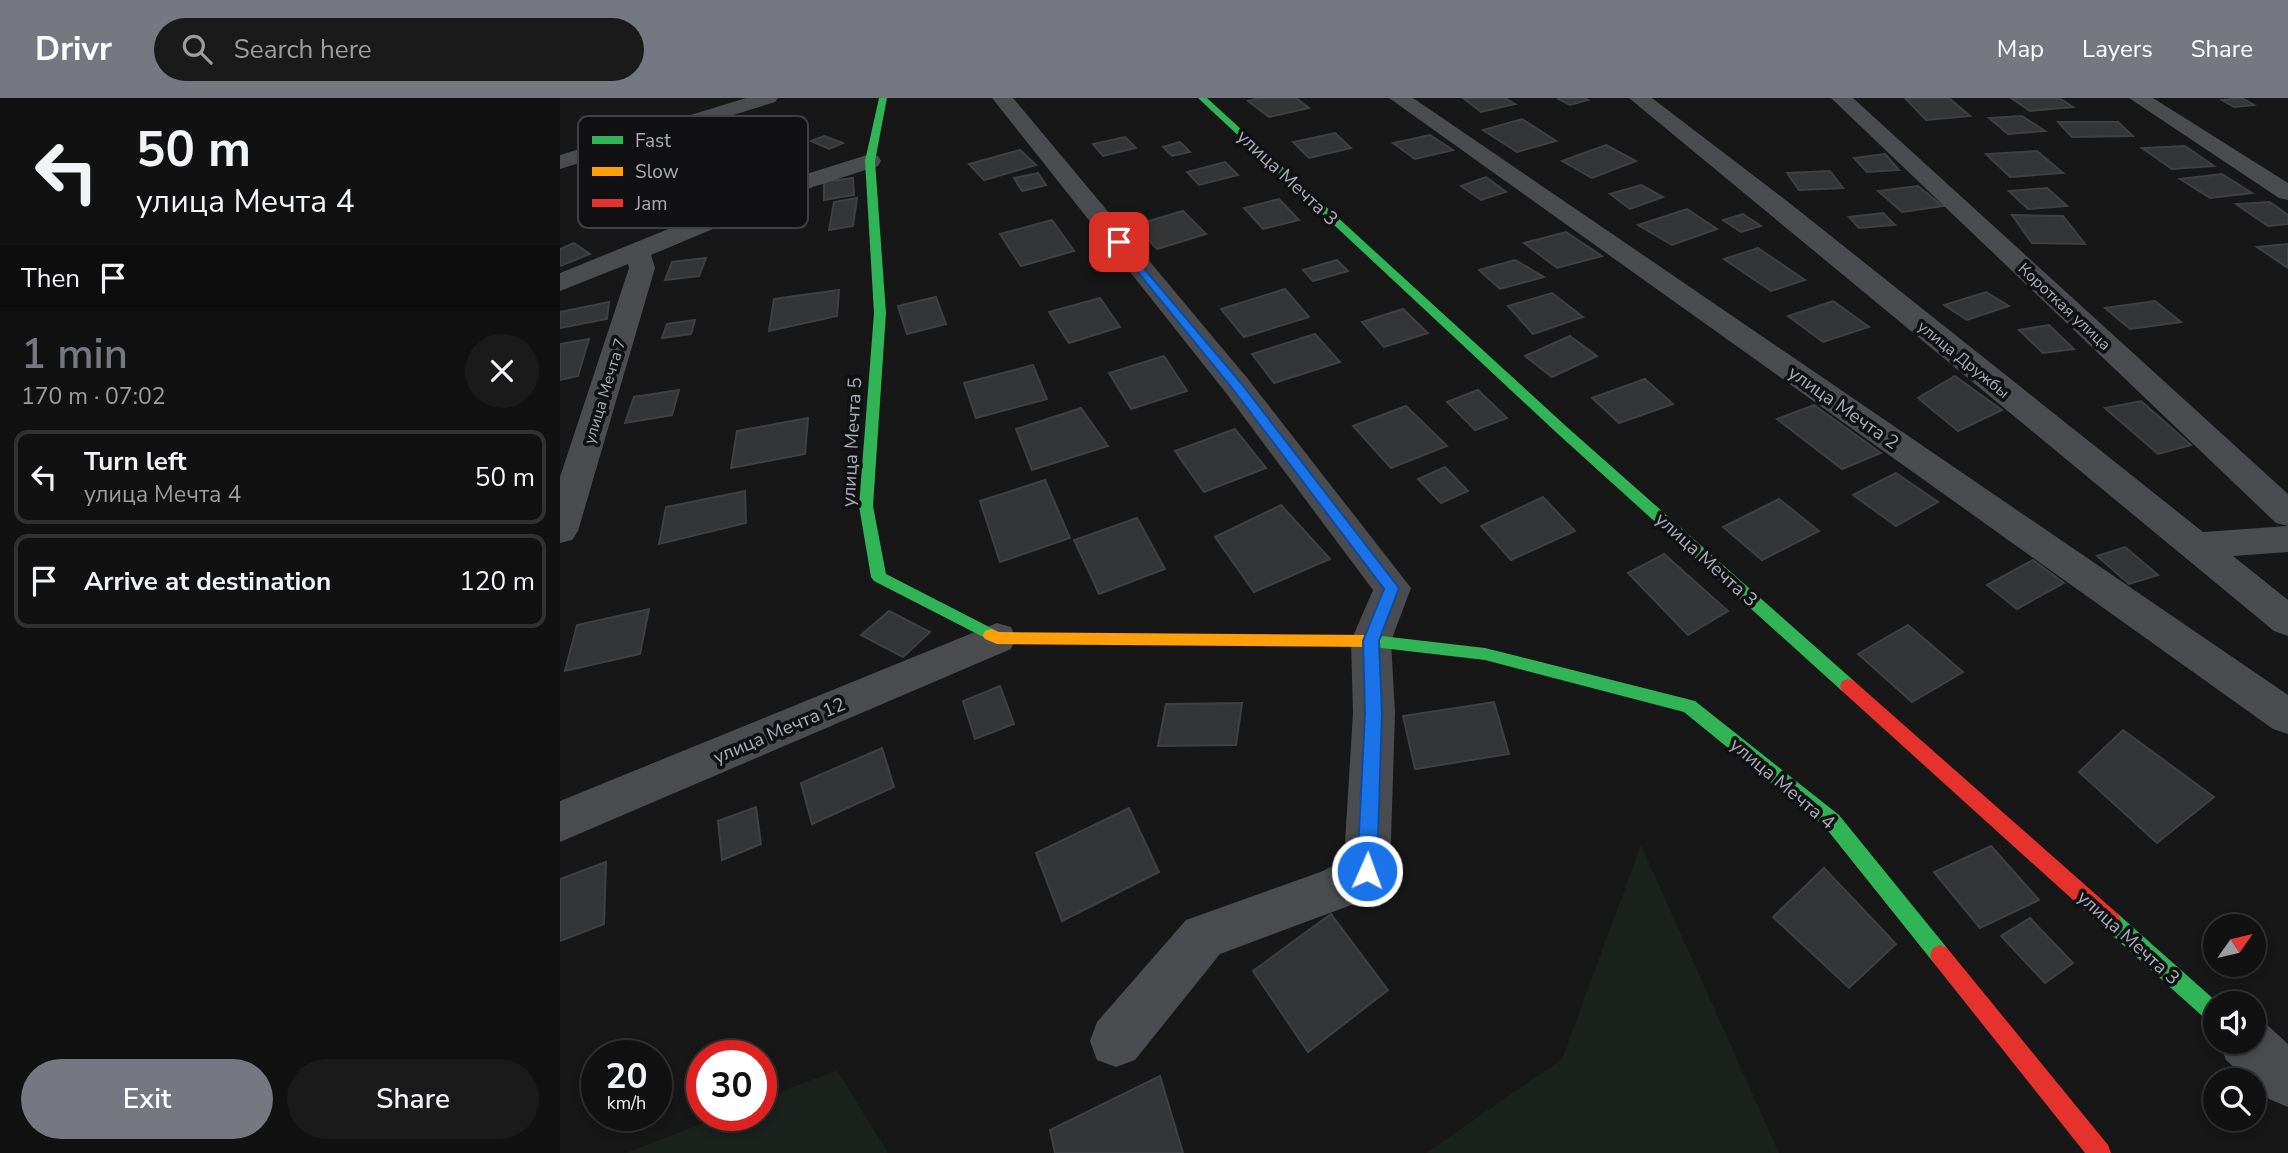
<!DOCTYPE html>
<meta charset="utf-8">
<style>
:root{--surface:#111;--page:#1a1a1a;--text:#f1f3f6;--muted:#9c9d9f;--line:#303131;--accent:#757880}
body{margin:0;font-family:"Nunito Sans",sans-serif;background:var(--page);color:var(--text);height:100vh;display:flex;flex-direction:column;font-size:26px;white-space:nowrap}
*{box-sizing:border-box;margin:0}
p{font-size:23px;color:var(--muted)}
.icon{flex:none;width:38px;height:38px;fill:none;stroke:currentColor;stroke-width:2;stroke-linecap:round;stroke-linejoin:round}
.map{position:relative;flex:1;overflow:hidden}
.panel{display:flex;flex-direction:column;background:var(--surface);width:560px}
.panel>*{flex:none}
.hud{background:#111;color:var(--text);overflow:hidden}
.needle{width:46px;rotate:56deg}
.controls{position:absolute;left:1643px;top:816px;display:grid;gap:14px}
.controls a{display:grid;place-items:center;width:63px;height:63px;border-radius:50%;background:var(--surface);box-shadow:0 4px 10px #0003,0 0 0 2px var(--line);font-size:35px}
.speed{position:absolute;left:21px;top:942px;display:flex;gap:14px;font-size:35px;font-weight:700;text-align:center}
.speed>*{display:grid;place-content:center;width:91px;height:91px;border-radius:50%;background:var(--surface);box-shadow:0 4px 10px #0003,0 0 0 2px var(--line);line-height:1}
.speed small{font-size:18px;font-weight:400}
.speed .limit{border:10px solid #d22;background:#fff;color:#111}
.pin{position:absolute;display:grid;place-items:center;width:60px;height:60px;color:#fff;margin:-30px;border-radius:14px;box-shadow:0 4px 10px #0006}
.me{position:absolute;width:77px;margin:-38px;rotate:2deg;stroke-linejoin:round;filter:drop-shadow(0 0 5px #0008)}
.turn{display:flex;align-items:center;gap:24px;height:147px;padding:0 21px;font-size:32px}
.turn .icon{width:91px;height:91px;stroke-width:2.5}
.turn b{display:block;font-size:49px;line-height:60px}
.then{display:flex;align-items:center;height:66px;padding:0 21px;background:#0003;gap:14px;font-size:26px}
.round{display:grid;place-items:center;flex:none;width:74px;height:74px;border-radius:37px;background:var(--page)}
.summary{display:flex;align-items:center;justify-content:space-between;height:119px;padding:0 21px}
h1{font-size:42px;font-weight:600;line-height:52px;color:var(--accent)}
.button{display:flex;gap:14px;margin-top:auto;padding:14px 21px}
.button a{flex:1;height:80px;border-radius:42px;background:var(--accent);color:#fff;font-size:28px;font-weight:600;line-height:80px;text-align:center}
.button a+a{background:var(--page);color:var(--text)}
ul{padding:0;list-style:none}
li{display:flex;align-items:center;gap:21px;height:94px;margin:0 14px 10px;padding:0 7px;border:4px solid var(--line);border-radius:14px}
li div{flex:1}
li b{display:block;font-size:26px}
li em{font-style:normal}
header{display:flex;align-items:center;gap:42px;box-sizing:border-box;height:98px;padding:0 35px;background:var(--accent);color:#fff}
header strong{font-size:33px}
nav{display:flex;gap:38px;margin-inline-start:auto;font-size:24px}
.search{width:490px;height:63px;background:var(--page);display:flex;align-items:center;gap:18px;box-sizing:border-box;padding:0 24px;border-radius:38px;color:var(--muted);font-size:26px}
main{display:flex;flex:1;min-height:0}
.map>svg:first-child{display:block}
</style>
<header>
<strong>Drivr</strong>
<div class="search"><svg class="icon" aria-label="search" viewBox="0 0 24 24"><circle cx="10" cy="10" r="6"/><path d="M15 15l6 6"/></svg>Search here</div>
<nav><a>Map</a><a>Layers</a><a>Share</a></nav>
</header>
<main>
<section class="panel">
<div class="hud">
<div class="turn"><svg class="icon" aria-label="left" viewBox="0 0 24 24"><path d="M17 20v-9H6M10 6l-5 5 5 5"/></svg><div><b>50 m</b>улица Мечта 4</div></div>
<div class="then">Then<svg class="icon" aria-label="arrive" viewBox="0 0 24 24"><path d="M6 21V4h12l-3 4 3 4H6"/></svg></div>
</div>
<div class="summary"><div><h1>1 min</h1><p>170 m · 07:02</p></div><a class="round"><svg class="icon" aria-label="close" viewBox="0 0 24 24"><path d="M6 6l12 12M18 6L6 18"/></svg></a></div>
<ul>
<li><svg class="icon" aria-label="left" viewBox="0 0 24 24"><path d="M17 20v-9H6M10 6l-5 5 5 5"/></svg><div><b>Turn left</b><p>улица Мечта 4</p></div><em>50 m</em></li>
<li><svg class="icon" aria-label="arrive" viewBox="0 0 24 24"><path d="M6 21V4h12l-3 4 3 4H6"/></svg><div><b>Arrive at destination</b></div><em>120 m</em></li>
</ul>
<div class="button"><a>Exit</a><a>Share</a></div>
</section>
<div class="map">
<svg width="1728" height="1055" viewBox="0 0 1728 1055">
<rect width="100%" height="100%" fill="#171717"/>
<g fill="#1b211c">
<polygon points="1081,747 1219,1055 866,1055 1002,961"/>
<polygon points="277,972 328,1055 66,1055 164,1017 201,1017 201,1002"/>
</g>
<g fill="#343537" stroke="#3f4043" stroke-width="2">
<polygon points="699,0 736,0 749,10 709,19 688,3"/>
<polygon points="903,0 945,0 955,6 921,14"/>
<polygon points="997,0 1024,0 1028,2 1010,7"/>
<polygon points="1345,0 1389,0 1410,18 1366,22"/>
<polygon points="1451,0 1499,0 1513,9 1470,13"/>
<polygon points="1682,0 1694,7 1674,9 1662,2"/>
<polygon points="1462,18 1485,33 1448,36 1429,20"/>
<polygon points="962,21 996,43 957,54 923,32"/>
<polygon points="1498,24 1558,24 1573,38 1512,39"/>
<polygon points="775,35 791,50 749,60 733,44"/>
<polygon points="870,37 893,52 855,61 833,45"/>
<polygon points="264,38 283,45 269,51 251,43"/>
<polygon points="565,39 576,50 543,58 533,46"/>
<polygon points="620,44 630,54 612,58 603,49"/>
<polygon points="1046,47 1076,63 1032,80 1002,63"/>
<polygon points="1625,48 1654,68 1612,71 1582,50"/>
<polygon points="460,52 476,67 424,82 409,66"/>
<polygon points="1477,53 1503,75 1450,79 1426,56"/>
<polygon points="1325,56 1339,72 1307,74 1294,60"/>
<polygon points="665,64 678,77 639,87 627,74"/>
<polygon points="1270,73 1283,90 1239,92 1227,75"/>
<polygon points="478,75 486,87 462,93 454,80"/>
<polygon points="1662,76 1692,95 1650,100 1620,81"/>
<polygon points="926,79 946,94 921,102 901,88"/>
<polygon points="293,80 294,97 264,102 264,84"/>
<polygon points="1081,87 1103,99 1070,111 1050,96"/>
<polygon points="1358,88 1383,108 1342,114 1318,93"/>
<polygon points="1487,90 1507,108 1468,111 1449,93"/>
<polygon points="297,100 293,128 269,132 274,104"/>
<polygon points="719,101 739,122 703,131 684,110"/>
<polygon points="1710,104 1728,117 1728,126 1708,128 1676,106"/>
<polygon points="1127,111 1157,131 1112,147 1078,127"/>
<polygon points="623,113 646,136 597,151 575,127"/>
<polygon points="1323,115 1335,127 1299,130 1289,119"/>
<polygon points="1183,116 1201,128 1181,134 1163,122"/>
<polygon points="1452,117 1503,118 1525,146 1472,145"/>
<polygon points="492,122 514,153 461,168 440,136"/>
<polygon points="1006,134 1042,158 997,170 964,145"/>
<polygon points="14,145 30,156 0,168 0,151"/>
<polygon points="1728,146 1728,170 1697,149"/>
<polygon points="1198,150 1245,182 1211,193 1164,161"/>
<polygon points="146,160 139,178 105,182 112,164"/>
<polygon points="777,162 788,173 753,183 743,172"/>
<polygon points="955,162 984,179 940,191 919,172"/>
<polygon points="725,191 749,219 684,239 661,211"/>
<polygon points="279,192 277,218 209,233 214,201"/>
<polygon points="1426,194 1449,208 1407,222 1384,207"/>
<polygon points="992,195 1023,219 973,236 948,208"/>
<polygon points="376,199 386,226 347,236 338,208"/>
<polygon points="540,200 560,229 509,245 489,214"/>
<polygon points="1273,203 1309,229 1263,244 1228,218"/>
<polygon points="1595,203 1621,224 1570,231 1545,210"/>
<polygon points="49,204 47,221 0,230 0,214"/>
<polygon points="843,211 868,235 824,249 802,224"/>
<polygon points="135,222 131,236 102,240 107,226"/>
<polygon points="1489,227 1514,251 1483,255 1459,232"/>
<polygon points="755,236 780,264 714,285 692,256"/>
<polygon points="1010,238 1037,258 992,279 965,258"/>
<polygon points="29,241 18,278 0,282 0,246"/>
<polygon points="604,258 627,293 571,311 549,275"/>
<polygon points="473,267 487,301 416,320 404,285"/>
<polygon points="1395,278 1442,312 1398,333 1358,300"/>
<polygon points="1085,281 1113,306 1059,325 1032,300"/>
<polygon points="119,292 112,317 65,325 74,299"/>
<polygon points="918,292 947,320 915,332 887,304"/>
<polygon points="1581,303 1631,347 1598,356 1545,310"/>
<polygon points="1254,307 1321,355 1282,371 1217,321"/>
<polygon points="846,308 887,348 831,370 793,328"/>
<polygon points="521,310 548,348 472,372 456,331"/>
<polygon points="248,320 245,356 171,370 177,333"/>
<polygon points="675,331 706,370 644,394 615,353"/>
<polygon points="885,369 908,393 881,405 858,381"/>
<polygon points="1336,375 1378,404 1336,428 1293,397"/>
<polygon points="485,382 510,440 440,464 420,403"/>
<polygon points="185,393 186,425 99,446 106,409"/>
<polygon points="983,399 1015,433 951,462 921,428"/>
<polygon points="1219,401 1259,433 1202,462 1163,429"/>
<polygon points="721,407 770,461 694,494 655,439"/>
<polygon points="577,420 605,471 539,496 514,442"/>
<polygon points="1565,449 1598,477 1569,486 1537,458"/>
<polygon points="1104,456 1168,513 1128,537 1068,475"/>
<polygon points="1473,462 1504,485 1457,511 1427,487"/>
<polygon points="89,511 80,556 5,573 17,527"/>
<polygon points="329,513 370,534 343,559 301,537"/>
<polygon points="1348,527 1403,574 1352,604 1298,556"/>
<polygon points="440,588 454,626 415,641 403,603"/>
<polygon points="934,604 949,656 855,671 843,618"/>
<polygon points="682,605 676,647 598,648 606,606"/>
<polygon points="1563,632 1654,699 1597,745 1519,674"/>
<polygon points="322,650 334,689 252,726 241,685"/>
<polygon points="196,709 201,746 162,762 158,723"/>
<polygon points="569,710 599,774 502,823 476,755"/>
<polygon points="1431,748 1479,802 1420,830 1374,774"/>
<polygon points="46,764 44,826 0,843 0,781"/>
<polygon points="1264,770 1336,846 1289,890 1213,819"/>
<polygon points="771,816 828,892 748,954 693,873"/>
<polygon points="1470,820 1513,865 1485,885 1441,838"/>
<polygon points="600,978 623,1055 495,1055 490,1032"/>
</g>
<g fill="none" stroke-linecap="round" stroke-linejoin="round">
<g fill="#4b4c50" fill-rule="evenodd">
<polygon points="186,0 218,0 215,4 0,71 0,57"/>
<polygon points="432,0 453,0 688,281 851,490 831,543 835,615 830,773 824,788 794,806 660,856 575,962 556,969 537,962 530,943 537,924 626,822 763,773 784,761 793,615 791,543 813,492 666,295"/>
<polygon points="829,0 853,0 1728,597 1728,636 1713,631"/>
<polygon points="1069,0 1092,0 1227,103 1643,434 1728,428 1728,454 1673,458 1728,502 1728,538 1714,533"/>
<polygon points="1271,0 1293,0 1728,396 1728,428 1716,425"/>
<polygon points="1569,0 1593,0 1728,85 1728,102 1719,100"/>
<polygon points="310,56 318,58 321,63 318,68 253,89 91,157 95,170 18,433 12,442 0,445 0,379 69,170 68,166 0,193 0,175 237,79"/>
<polygon points="437,525 451,529 456,540 451,551 0,744 0,703"/>
<polygon points="1694,921 1704,924 1728,946 1728,1009 1709,1001 1694,987 1694,982 1688,982 1666,962 1659,943 1694,943"/>
</g>
<g fill="#30b455" fill-rule="evenodd">
<polygon points="319,0 327,0 315,63 326,215 313,408 326,476 437,533 439,537 437,541 431,543 314,483 311,479 299,408 314,215 305,63"/>
<polygon points="638,0 647,0 1008,330 1294,583 1296,588 1294,593 1282,593 998,336"/>
<polygon points="813,537 925,550 1135,603 1279,717 1387,850 1390,857 1387,864 1380,867 1373,864 1265,729 1124,614 925,562 813,549 807,547 805,543 807,539"/>
<polygon points="1551,813 1558,816 1658,905 1656,905 1656,927 1649,924 1544,830 1541,823 1544,816"/>
</g>
<polygon fill="#ff9f0a" fill-rule="evenodd" points="431,531 439,534 813,537 819,539 821,543 819,547 813,549 437,546 425,541 423,537 425,533"/>
<g fill="#e5322d" fill-rule="evenodd">
<polygon points="1288,581 1294,583 1558,816 1561,823 1558,830 1551,833 1544,830 1282,593 1280,588 1282,583"/>
<polygon points="1380,847 1387,850 1548,1047 1551,1055 1525,1055 1373,864 1370,857 1373,850"/>
</g>
</g>
<polygon fill="#1a73e8" stroke="#114b97" stroke-width="2" points="559,141 681,285 839,490 819,543 822,615 817,773 814,779 807,782 800,779 797,773 805,615 803,543 824,491 672,290 555,146 555,142"/>
<g text-anchor="middle" stroke-width="7" stroke-linejoin="round" paint-order="stroke">
<g font-size="16" fill="#a8adb8" stroke="#111113">
<text transform="translate(1505 208) rotate(43)" y="6">Короткая улица</text>
<text transform="translate(1404 261) rotate(39)" y="6">улица Дружбы</text>
<text transform="translate(44 293) rotate(-73)" y="6">улица Мечта 7</text>
</g>
<g font-size="19" fill="#a8adb8" stroke="#111113">
<text transform="translate(728 79) rotate(43)" y="7">улица Мечта 3</text>
<text transform="translate(1284 309) rotate(35)" y="7">улица Мечта 2</text>
<text transform="translate(291 344) rotate(-87)" y="7">улица Мечта 5</text>
<text transform="translate(1147 461) rotate(42)" y="7">улица Мечта 3</text>
<text transform="translate(219 632) rotate(-23)" y="7">улица Мечта 12</text>
<text transform="translate(1223 685) rotate(40)" y="7">улица Мечта 4</text>
<text transform="translate(1569 839) rotate(42)" y="7">улица Мечта 3</text>
</g>
</g>
<rect x="18" y="18" width="230" height="112" rx="10" fill="#111113" stroke="#3e4045" stroke-width="2"/>
<rect x="32" y="38" width="31" height="8" fill="#30b455"/>
<rect x="32" y="69" width="31" height="9" fill="#ff9f0a"/>
<rect x="32" y="101" width="31" height="8" fill="#e5322d"/>
<g font-size="19" fill="#a8adb8">
<text x="75" y="49">Fast</text>
<text x="75" y="80">Slow</text>
<text x="75" y="112">Jam</text>
</g>
</svg>
<div class="controls">
<a><svg class="needle" viewBox="-14 -14 28 28"><path d="M0-13l5 13h-10z" fill="#e53935"/><path d="M0 13l5-13h-10z" fill="#9c9d9f"/></svg></a>
<a><svg class="icon" aria-label="sound" viewBox="0 0 24 24"><path d="M4 9h4l5-4v14l-5-4H4zM17 9q2 3 0 6"/></svg></a>
<a><svg class="icon" aria-label="search" viewBox="0 0 24 24"><circle cx="10" cy="10" r="6"/><path d="M15 15l6 6"/></svg></a>
</div>
<div class="speed"><div>20<small>km/h</small></div><div class="limit">30</div></div>
<div class="pin" style="left:559px;top:144px;background:#d93025"><svg class="icon" aria-label="arrive" viewBox="0 0 24 24"><path d="M6 21V4h12l-3 4 3 4H6"/></svg></div>
<svg class="me" style="left:807px;top:773px" viewBox="-20 -20 40 40"><circle r="17" fill="#1a73e8" stroke="#fff" stroke-width="3"/><path d="M0-11L8 9 0 5-8 9z" fill="#fff"/></svg>
</div>
</main>
